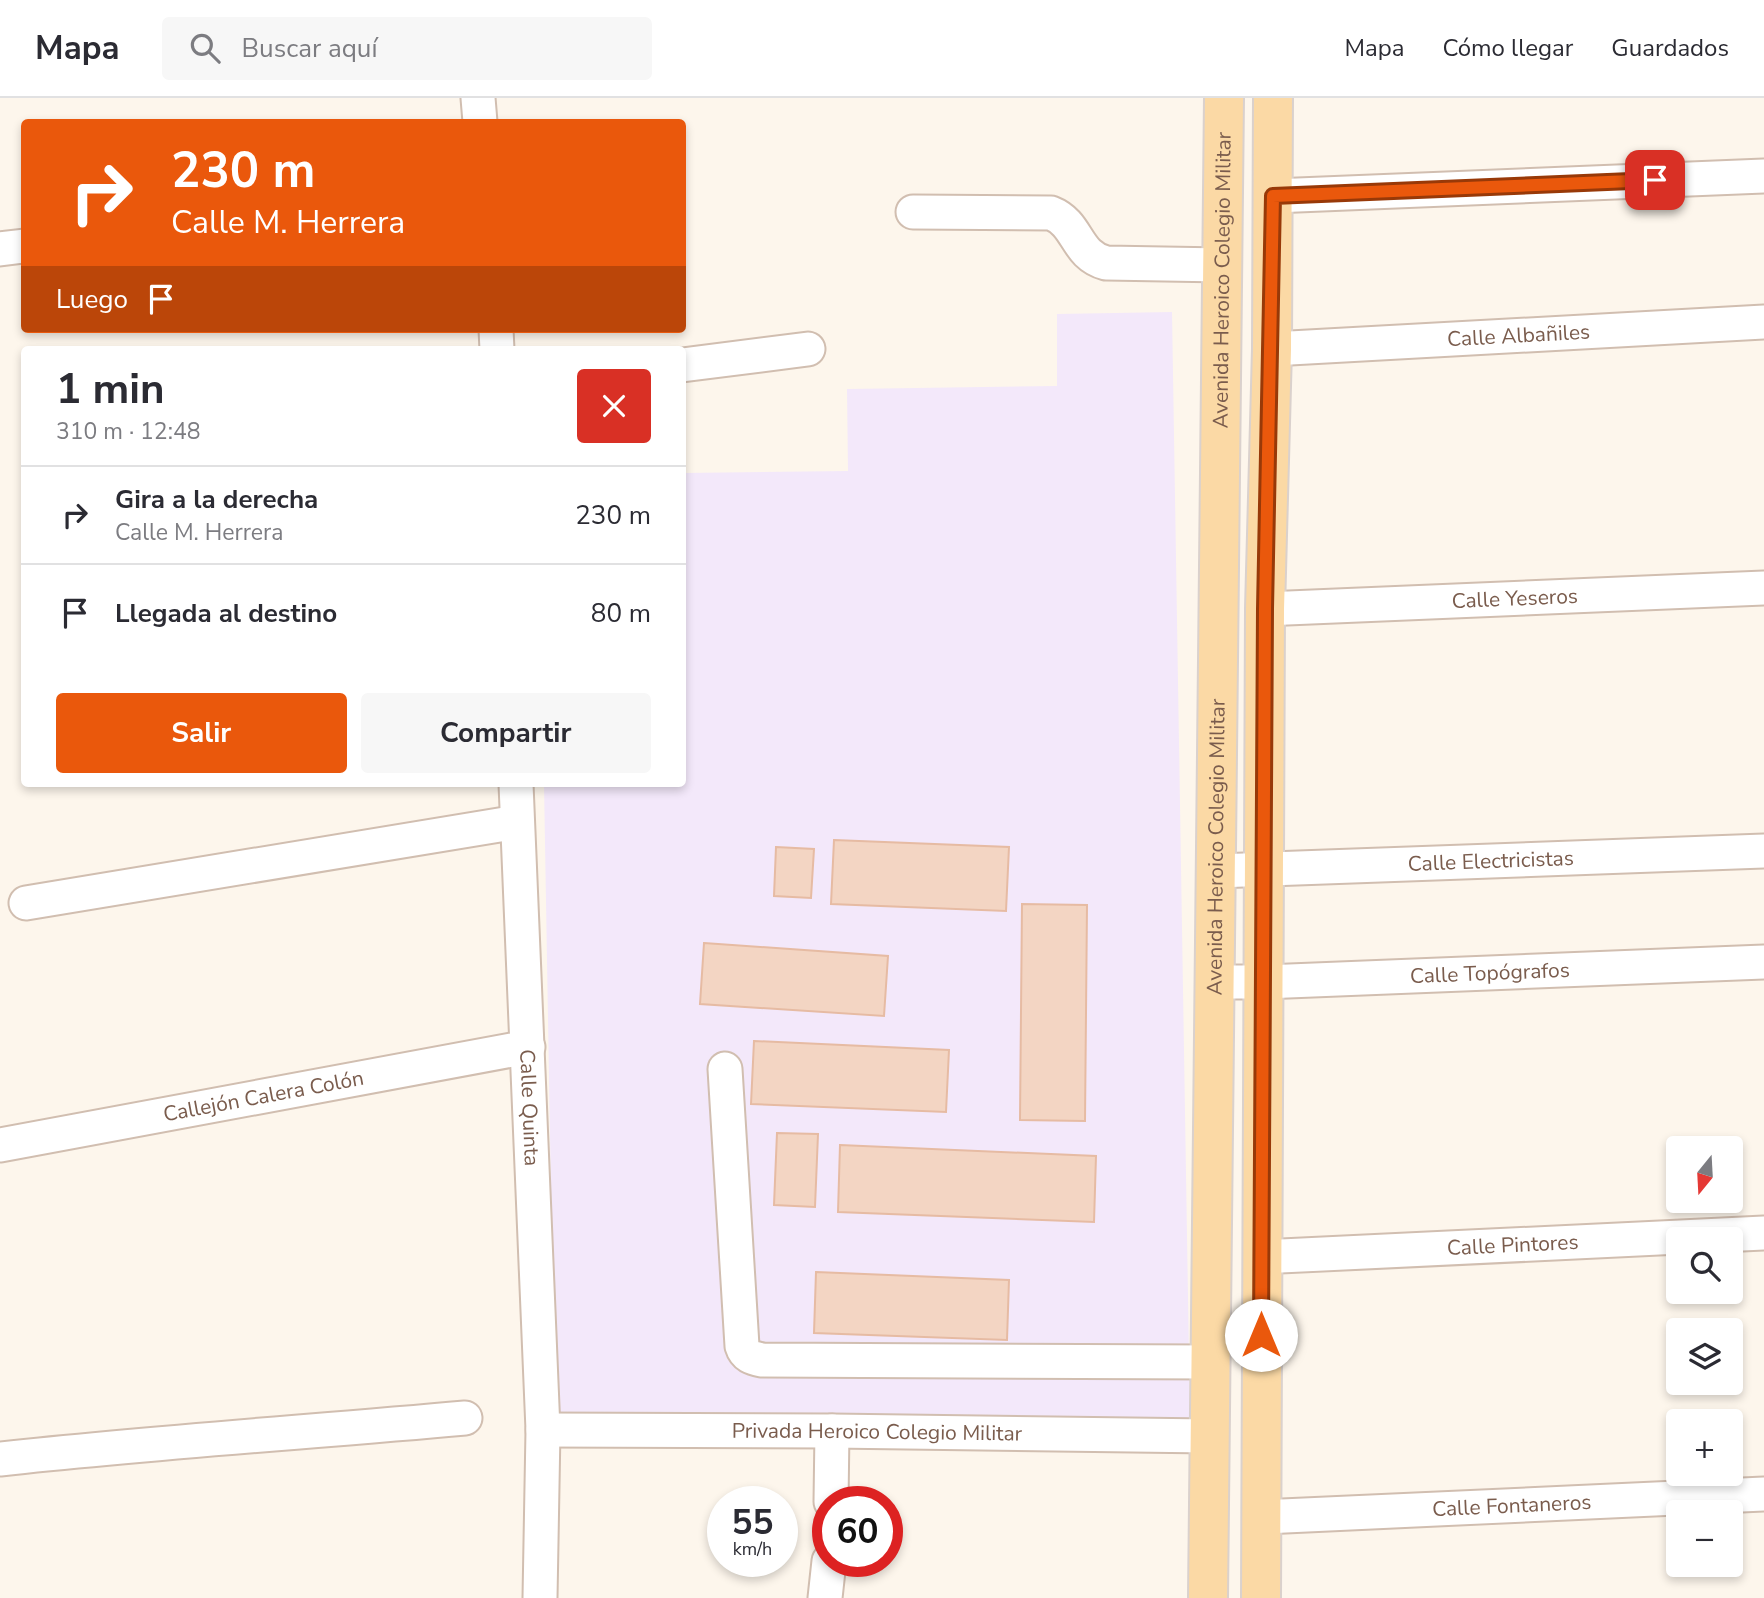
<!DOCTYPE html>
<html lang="es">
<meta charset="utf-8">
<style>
:root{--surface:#fff;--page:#f7f7f7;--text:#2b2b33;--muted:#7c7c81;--line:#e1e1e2;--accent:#ea580c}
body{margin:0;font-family:"Nunito Sans",sans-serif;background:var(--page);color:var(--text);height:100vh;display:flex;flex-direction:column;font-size:26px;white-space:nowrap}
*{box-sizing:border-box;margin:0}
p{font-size:23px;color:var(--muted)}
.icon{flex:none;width:38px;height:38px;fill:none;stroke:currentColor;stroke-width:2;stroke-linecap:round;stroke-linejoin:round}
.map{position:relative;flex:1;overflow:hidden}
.side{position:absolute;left:21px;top:248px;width:665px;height:441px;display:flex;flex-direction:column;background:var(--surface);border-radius:7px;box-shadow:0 4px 10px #0003}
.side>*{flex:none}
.top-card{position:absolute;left:21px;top:21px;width:665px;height:214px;border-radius:7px;box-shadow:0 4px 10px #0003;background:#ea580c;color:#fff;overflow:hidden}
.needle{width:46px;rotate:198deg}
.buttons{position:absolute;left:1666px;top:1038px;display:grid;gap:14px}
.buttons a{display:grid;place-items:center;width:77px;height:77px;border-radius:7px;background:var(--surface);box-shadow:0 4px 10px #0003;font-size:35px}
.speed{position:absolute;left:707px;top:1388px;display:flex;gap:14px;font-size:35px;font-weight:700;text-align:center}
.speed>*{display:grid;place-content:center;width:91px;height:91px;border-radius:50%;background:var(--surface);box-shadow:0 4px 10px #0003;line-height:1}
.speed small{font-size:18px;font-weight:400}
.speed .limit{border:10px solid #d22;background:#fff;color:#111}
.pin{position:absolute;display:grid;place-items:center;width:60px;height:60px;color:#fff;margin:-30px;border-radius:14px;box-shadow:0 4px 10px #0006}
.me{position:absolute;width:77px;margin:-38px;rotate:0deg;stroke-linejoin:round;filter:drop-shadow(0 0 5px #0008)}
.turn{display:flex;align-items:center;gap:24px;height:147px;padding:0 35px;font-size:32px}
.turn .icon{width:91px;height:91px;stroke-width:2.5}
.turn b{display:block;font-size:49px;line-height:60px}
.then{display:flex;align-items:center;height:66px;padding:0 35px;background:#0003;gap:14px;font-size:26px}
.round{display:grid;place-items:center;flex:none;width:74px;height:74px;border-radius:7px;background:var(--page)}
.head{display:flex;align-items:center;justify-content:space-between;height:119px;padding:0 35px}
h1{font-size:42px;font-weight:700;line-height:52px}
.cta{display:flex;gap:14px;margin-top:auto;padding:14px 35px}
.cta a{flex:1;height:80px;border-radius:7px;background:var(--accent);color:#fff;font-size:28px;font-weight:700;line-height:80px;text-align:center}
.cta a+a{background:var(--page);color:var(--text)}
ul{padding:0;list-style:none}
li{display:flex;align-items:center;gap:21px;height:98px;padding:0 35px;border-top:2px solid var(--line)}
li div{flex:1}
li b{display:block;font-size:26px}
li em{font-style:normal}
header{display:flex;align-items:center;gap:42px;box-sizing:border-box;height:98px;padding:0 35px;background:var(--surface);border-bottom:2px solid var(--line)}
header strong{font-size:33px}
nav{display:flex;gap:38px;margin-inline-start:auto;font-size:24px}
.search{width:490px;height:63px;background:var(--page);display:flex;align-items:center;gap:18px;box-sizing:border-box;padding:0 24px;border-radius:7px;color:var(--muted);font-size:26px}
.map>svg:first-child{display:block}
</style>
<header>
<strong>Mapa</strong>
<div class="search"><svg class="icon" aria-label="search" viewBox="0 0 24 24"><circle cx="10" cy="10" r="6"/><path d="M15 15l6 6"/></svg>Buscar aquí</div>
<nav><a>Mapa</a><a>Cómo llegar</a><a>Guardados</a></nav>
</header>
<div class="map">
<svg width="1764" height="1500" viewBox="0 0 1764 1500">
<rect width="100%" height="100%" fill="#fdf6ec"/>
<polygon fill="#f3e8fa" points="1172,214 1190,1322 555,1331 544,686 682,686 683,375 848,373 847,291 1057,288 1057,216"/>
<g fill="#f3d5c3" stroke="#e6bba3" stroke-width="2">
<polygon points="834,742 1009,749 1006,813 831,806"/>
<polygon points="776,749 814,751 811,800 774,798"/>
<polygon points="1022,806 1087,807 1085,1023 1020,1022"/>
<polygon points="704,845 888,858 884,918 700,906"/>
<polygon points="754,943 949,952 946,1014 751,1006"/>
<polygon points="777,1035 818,1036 815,1109 774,1107"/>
<polygon points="840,1047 1096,1058 1094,1124 838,1114"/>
<polygon points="816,1174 1009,1182 1007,1242 814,1235"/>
</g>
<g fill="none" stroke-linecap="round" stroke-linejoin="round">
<g stroke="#d1beb0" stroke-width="37">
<g id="minor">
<polyline points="478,0 480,24"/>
<polyline points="1273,98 1764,78"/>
<path d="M913,114L1051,115C1079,126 1075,157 1106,165L1223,167"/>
<polyline points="0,151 24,148"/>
<polyline points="496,231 497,252"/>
<path id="s1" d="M1272,251L1764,224"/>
<polyline points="682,267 808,251"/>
<path id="s2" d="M1265,511L1764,490"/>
<path id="s3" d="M516,686L543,1332L540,1500"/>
<path id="s4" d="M1216,773L1764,753"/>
<polyline points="26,805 517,724"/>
<path id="s5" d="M1215,884H1263L1764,864"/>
<path d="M725,971L742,1248C745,1258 752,1260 762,1262L1211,1264"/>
<path id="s6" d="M0,1047L528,949"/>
<path id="s7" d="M1261,1159L1764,1135"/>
<path id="s8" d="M543,1332L832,1333L1210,1338"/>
<path d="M0,1361C155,1344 310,1334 465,1320"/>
<polyline points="831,1404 832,1333"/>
<path id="s9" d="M1262,1419L1764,1396"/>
<polyline points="825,1500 829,1463"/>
</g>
</g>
<g stroke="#dad1cd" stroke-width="42">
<g id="major">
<path id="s10" d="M1208,1500L1224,0"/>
<polyline points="1261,1500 1265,511 1272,251 1273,0"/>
</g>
</g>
<use href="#minor" stroke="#fff" stroke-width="33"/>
<use href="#major" stroke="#fbd9a5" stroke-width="38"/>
</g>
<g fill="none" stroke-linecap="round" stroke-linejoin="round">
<g stroke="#983908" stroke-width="18">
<polyline id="route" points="1261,1237 1265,511 1273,98 1655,82"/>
</g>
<use href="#route" stroke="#ea580c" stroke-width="12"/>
</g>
<g text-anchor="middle" stroke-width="6" stroke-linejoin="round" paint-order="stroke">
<g font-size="21" fill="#7a5c4d" stroke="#fffaf3">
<text dy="7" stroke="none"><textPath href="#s10" startOffset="1318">Avenida Heroico Colegio Militar</textPath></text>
<text dy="7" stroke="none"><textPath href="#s1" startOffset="247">Calle Albañiles</textPath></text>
<text dy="7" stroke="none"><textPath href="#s2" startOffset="250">Calle Yeseros</textPath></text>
<text dy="7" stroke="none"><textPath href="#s10" startOffset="751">Avenida Heroico Colegio Militar</textPath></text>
<text dy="7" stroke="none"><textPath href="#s4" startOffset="275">Calle Electricistas</textPath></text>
<text dy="7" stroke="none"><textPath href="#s5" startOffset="275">Calle Topógrafos</textPath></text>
<text dy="7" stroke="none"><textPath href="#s6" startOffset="268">Callejón Calera Colón</textPath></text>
<text dy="7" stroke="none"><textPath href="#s3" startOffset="324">Calle Quinta</textPath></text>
<text dy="7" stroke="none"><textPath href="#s7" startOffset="252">Calle Pintores</textPath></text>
<text dy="7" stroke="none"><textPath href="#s8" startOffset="334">Privada Heroico Colegio Militar</textPath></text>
<text dy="7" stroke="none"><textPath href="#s9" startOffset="250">Calle Fontaneros</textPath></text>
</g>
</g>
</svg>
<div class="buttons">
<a><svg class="needle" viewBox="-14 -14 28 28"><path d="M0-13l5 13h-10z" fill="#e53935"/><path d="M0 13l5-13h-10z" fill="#7c7c81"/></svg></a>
<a><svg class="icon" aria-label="search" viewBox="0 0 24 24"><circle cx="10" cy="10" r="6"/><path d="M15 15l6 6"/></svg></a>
<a><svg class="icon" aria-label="layers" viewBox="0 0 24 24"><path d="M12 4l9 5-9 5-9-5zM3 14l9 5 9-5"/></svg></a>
<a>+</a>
<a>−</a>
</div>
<div class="speed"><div>55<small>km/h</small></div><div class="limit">60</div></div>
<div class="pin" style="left:1655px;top:82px;background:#d93025"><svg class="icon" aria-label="arrive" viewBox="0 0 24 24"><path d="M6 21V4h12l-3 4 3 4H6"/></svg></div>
<svg class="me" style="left:1261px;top:1237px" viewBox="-20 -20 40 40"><circle r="19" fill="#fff"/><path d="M0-13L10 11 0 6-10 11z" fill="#ea580c"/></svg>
<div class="top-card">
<div class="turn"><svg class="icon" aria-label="right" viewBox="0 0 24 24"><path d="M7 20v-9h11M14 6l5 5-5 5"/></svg><div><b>230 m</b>Calle M. Herrera</div></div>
<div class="then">Luego<svg class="icon" aria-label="arrive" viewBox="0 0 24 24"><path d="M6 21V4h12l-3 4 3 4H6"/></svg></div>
</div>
<section class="side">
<div class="head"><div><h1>1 min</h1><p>310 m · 12:48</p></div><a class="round" style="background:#d93025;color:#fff"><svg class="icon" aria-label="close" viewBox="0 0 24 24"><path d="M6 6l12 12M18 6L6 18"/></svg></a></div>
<ul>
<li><svg class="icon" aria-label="right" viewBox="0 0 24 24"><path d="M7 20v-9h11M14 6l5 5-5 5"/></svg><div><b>Gira a la derecha</b><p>Calle M. Herrera</p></div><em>230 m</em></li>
<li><svg class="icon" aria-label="arrive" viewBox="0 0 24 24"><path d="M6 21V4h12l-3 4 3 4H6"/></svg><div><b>Llegada al destino</b></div><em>80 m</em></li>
</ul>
<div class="cta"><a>Salir</a><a>Compartir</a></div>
</section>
</div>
